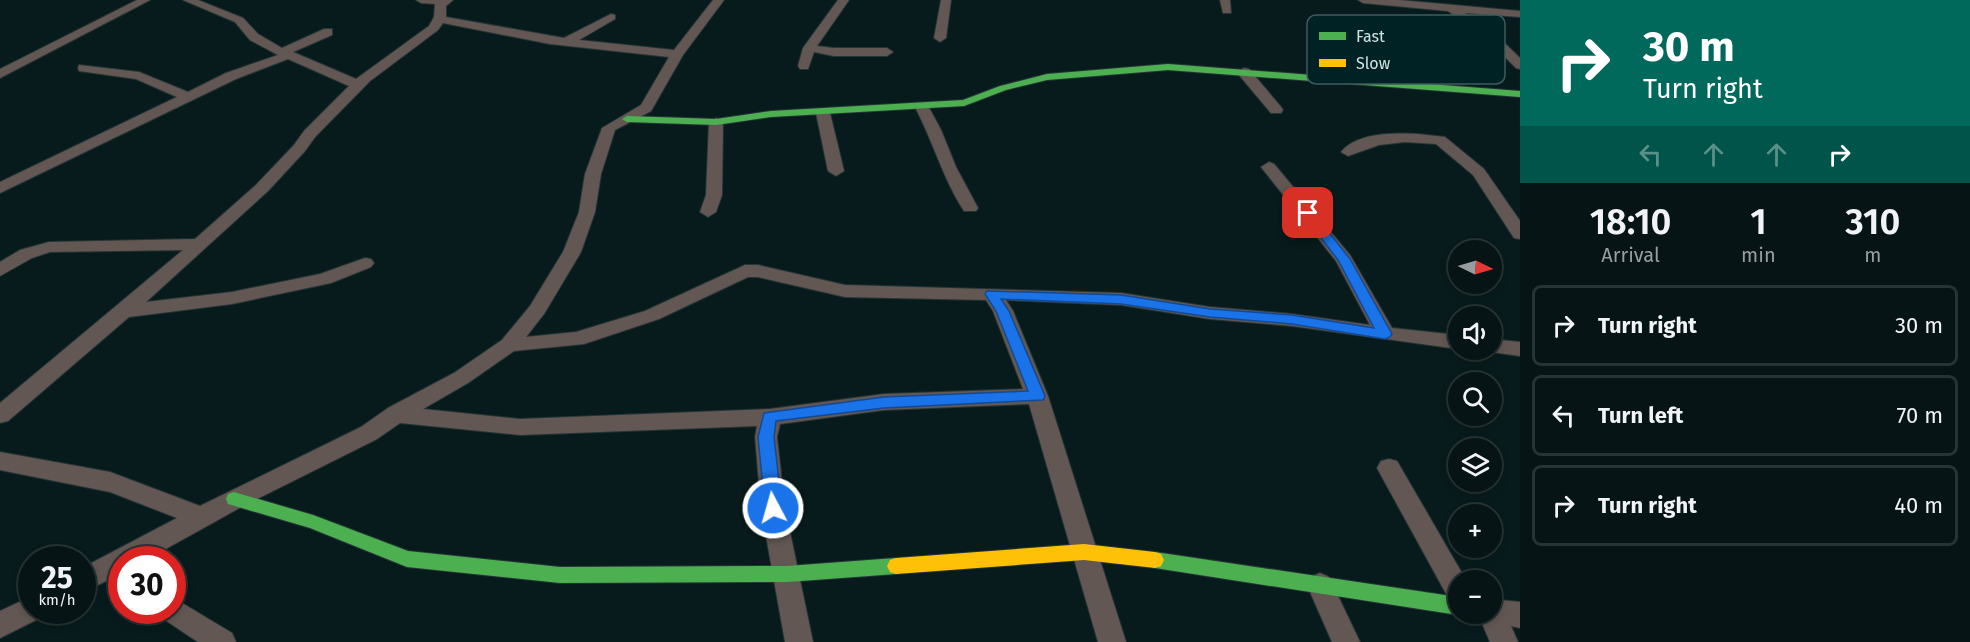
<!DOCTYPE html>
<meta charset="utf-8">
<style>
:root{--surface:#061415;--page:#142122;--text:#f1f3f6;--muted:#989ea0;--line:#273334}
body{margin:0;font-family:"Fira Sans",sans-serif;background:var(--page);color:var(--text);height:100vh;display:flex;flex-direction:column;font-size:22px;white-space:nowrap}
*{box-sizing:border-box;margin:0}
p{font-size:20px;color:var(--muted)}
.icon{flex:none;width:33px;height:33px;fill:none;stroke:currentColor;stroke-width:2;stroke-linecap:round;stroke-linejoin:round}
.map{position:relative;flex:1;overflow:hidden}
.drawer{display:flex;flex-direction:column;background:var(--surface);width:450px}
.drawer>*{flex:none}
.banner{background:#00695c;color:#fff;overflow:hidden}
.needle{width:39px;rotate:95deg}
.tools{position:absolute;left:1448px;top:240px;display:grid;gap:12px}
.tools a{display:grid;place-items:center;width:54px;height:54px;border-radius:50%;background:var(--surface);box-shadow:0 3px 9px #0003,0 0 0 2px var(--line);font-size:30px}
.speed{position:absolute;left:18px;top:546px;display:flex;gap:12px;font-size:30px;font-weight:700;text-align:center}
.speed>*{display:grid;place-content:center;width:78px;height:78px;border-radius:50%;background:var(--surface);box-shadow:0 3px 9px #0003,0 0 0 2px var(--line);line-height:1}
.speed small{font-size:15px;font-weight:400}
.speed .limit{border:9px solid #d22;background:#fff;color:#111}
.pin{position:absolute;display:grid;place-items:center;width:51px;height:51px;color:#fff;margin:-26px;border-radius:12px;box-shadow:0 3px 9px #0006}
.me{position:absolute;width:66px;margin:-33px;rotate:354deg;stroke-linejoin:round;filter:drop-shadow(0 0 4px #0008)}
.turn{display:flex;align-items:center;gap:21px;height:126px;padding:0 24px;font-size:27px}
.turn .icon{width:78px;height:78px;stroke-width:2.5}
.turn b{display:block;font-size:42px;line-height:51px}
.lanes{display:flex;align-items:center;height:57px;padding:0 24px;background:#0003;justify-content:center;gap:30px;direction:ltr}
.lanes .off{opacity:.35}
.eta{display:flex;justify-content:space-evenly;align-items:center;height:102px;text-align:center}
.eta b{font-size:36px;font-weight:600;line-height:42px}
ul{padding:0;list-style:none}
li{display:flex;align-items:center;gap:18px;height:81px;margin:0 12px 9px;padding:0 12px;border:3px solid var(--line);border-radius:9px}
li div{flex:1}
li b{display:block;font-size:22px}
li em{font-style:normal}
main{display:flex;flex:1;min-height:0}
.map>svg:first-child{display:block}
</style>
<main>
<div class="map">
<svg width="1520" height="642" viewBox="0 0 1520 642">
<rect width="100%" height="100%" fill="#081b1c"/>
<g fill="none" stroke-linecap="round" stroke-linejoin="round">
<g stroke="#263536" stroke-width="2">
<g id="street">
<polygon points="137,0 150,0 0,78 0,69"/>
<path d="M183,0H198L243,18L258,34L282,48L324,29H332V35L293,52L356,79L429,26L434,17L435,4L421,3L416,0H453L446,6V17L564,38L611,14L615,15V19L579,40L674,50L713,0H724L683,55L651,111L615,130L601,174L595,212L581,252L544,314L526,337L576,332L645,311L745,265H758L845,285L1121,293L1210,307L1292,314L1370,325L1336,261L1261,167L1269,162L1274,164L1350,255L1392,328L1458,335V349L1292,326L1210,319L1121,305L1006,300L1013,311L1048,396L1126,642H1098L1029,404L884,410L780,424L777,437L785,508L813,642H785L761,508L755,437L757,426L520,435L400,423L377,439L243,506L146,560H122V573L82,593V568L177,518L110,492L0,470V452L110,472L200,506L361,427L388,408L454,373L502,340L530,306L563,252L579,212L585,174L602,128L641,105L669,57L550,44L443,23L438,30L370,81L315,137L305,151L268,191L146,302L232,292L320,274L365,258L371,259L374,263L371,267L331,283L232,304L129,317L8,421L0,423V403L183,250L50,252L32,258L0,276V262L20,250L49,242L195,239L256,185L294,145L304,131L349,86L288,59L236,79L0,193V182L177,97L136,79L79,71L78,68L79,65L139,72L188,92L226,73L278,55L250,40L235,22ZM748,277H758L845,297L986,300L993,311L1023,389L884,394L770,409L520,419L423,409L468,383L514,351L584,344L659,319Z"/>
<polygon points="838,0 849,0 817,46 834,48 887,48 893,52 887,56 834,56 814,52 808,69 800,69 798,66 803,48"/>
<polygon points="941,0 951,0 946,38 940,42 934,38"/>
<polygon points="1220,0 1230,0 1231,13 1223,13"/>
<polygon points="1358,0 1399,0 1520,11 1520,17 1465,13 1492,31 1520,58 1520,69 1516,68 1485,37 1391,32 1385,28 1391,24 1474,30 1448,11 1363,3"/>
<polygon points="1244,68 1249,69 1281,107 1283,110 1281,113 1271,113 1239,75 1238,72"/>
<path d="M922,103L927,104L941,130L956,167L978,208L976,211H964C943,179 933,141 915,107Z"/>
<polygon points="823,109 830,113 844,171 836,176 828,171 816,113"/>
<polygon points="716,118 723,122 722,195 716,212 708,217 700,212 706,195 709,122"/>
<path d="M1418,134L1445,137L1484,169L1520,221V239L1514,238L1473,175L1436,144L1405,142L1379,145L1348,156L1341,152C1357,132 1395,133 1418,134Z"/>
<polygon points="1491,339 1520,342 1520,356 1484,351 1491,350"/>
<polygon points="1389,459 1397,461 1466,580 1458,580 1458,603 1449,599 1377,468 1381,461"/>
<polygon points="1320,573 1329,577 1360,642 1332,642 1307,585 1311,577"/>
<polygon points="32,596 32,610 44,610 42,617 0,638 0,611"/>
<polygon points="172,597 232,633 236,642 198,642 162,618 159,610 172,610"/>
<polygon points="1491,599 1520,602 1520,628 1511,626 1518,642 1490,642 1478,614 1491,614"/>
</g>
</g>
<g stroke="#263536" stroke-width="2">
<g id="fast">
<polygon points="1168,64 1520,91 1520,97 1168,70 1047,80 1006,90 964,106 771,117 716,125 627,122 622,119 627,116 716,119 771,111 963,100 1000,86 1047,74"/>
<polygon points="234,492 313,515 408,551 560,567 787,566 896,558 902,560 905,566 902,572 896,574 787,582 560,583 407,567 310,528 228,504 226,499 228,494"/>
<polygon points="1155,552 1458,597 1458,614 1461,614 1458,615 1155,568 1149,566 1146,560 1149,554"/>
</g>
</g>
<g stroke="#263536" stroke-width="2">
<polygon id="slow" points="1084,544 1155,552 1161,554 1164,560 1161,566 1155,568 1084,560 896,574 890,572 887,566 890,560 896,558"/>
</g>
<use href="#street" fill="#625752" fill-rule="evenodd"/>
<use href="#fast" fill="#4caf50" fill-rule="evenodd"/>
<use href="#slow" fill="#ffc107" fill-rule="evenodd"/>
</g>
<polygon fill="#1a73e8" stroke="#114b97" stroke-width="1.5" points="1308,210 1312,211 1350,259 1392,334 1390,337 1385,339 1292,324 1210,317 1121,304 1001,299 1009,311 1045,396 1043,400 884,408 776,421 774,437 782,508 779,513 773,516 767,513 765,508 758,437 764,413 884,397 1028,391 996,311 985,294 987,291 1121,295 1210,309 1292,315 1374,328 1338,260 1302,213"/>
<rect x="1307" y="15" width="198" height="69" rx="9" fill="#002224" stroke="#3e5c5e" stroke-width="1.5"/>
<rect x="1319" y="32" width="27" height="8" fill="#4caf50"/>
<rect x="1319" y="59" width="27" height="8" fill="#ffc107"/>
<g font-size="16" fill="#d0e3e4">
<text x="1356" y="42">Fast</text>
<text x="1356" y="69">Slow</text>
</g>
</svg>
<div class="tools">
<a><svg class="needle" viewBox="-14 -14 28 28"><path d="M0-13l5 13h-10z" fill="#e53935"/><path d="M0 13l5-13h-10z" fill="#989ea0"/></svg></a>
<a><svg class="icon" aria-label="sound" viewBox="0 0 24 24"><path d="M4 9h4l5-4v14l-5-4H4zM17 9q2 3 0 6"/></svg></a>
<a><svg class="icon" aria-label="search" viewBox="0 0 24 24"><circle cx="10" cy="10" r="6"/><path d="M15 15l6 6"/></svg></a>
<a><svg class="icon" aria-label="layers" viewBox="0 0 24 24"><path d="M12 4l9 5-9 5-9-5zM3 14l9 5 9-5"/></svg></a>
<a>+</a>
<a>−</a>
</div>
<div class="speed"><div>25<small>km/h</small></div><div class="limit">30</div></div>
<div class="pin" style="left:1308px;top:213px;background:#d93025"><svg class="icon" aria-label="arrive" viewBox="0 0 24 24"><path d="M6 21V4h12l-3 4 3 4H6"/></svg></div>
<svg class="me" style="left:773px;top:508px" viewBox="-20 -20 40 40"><circle r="17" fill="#1a73e8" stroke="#fff" stroke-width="3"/><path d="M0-11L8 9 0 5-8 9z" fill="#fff"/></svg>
</div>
<section class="drawer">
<div class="banner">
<div class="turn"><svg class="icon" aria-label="right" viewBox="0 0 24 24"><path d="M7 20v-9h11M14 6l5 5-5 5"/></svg><div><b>30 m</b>Turn right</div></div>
<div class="lanes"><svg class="icon off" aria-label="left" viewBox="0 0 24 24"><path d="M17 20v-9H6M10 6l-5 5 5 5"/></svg><svg class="icon off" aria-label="ahead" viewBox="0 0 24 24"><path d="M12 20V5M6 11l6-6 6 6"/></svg><svg class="icon off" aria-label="ahead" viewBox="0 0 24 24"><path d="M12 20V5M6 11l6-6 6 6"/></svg><svg class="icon" aria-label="right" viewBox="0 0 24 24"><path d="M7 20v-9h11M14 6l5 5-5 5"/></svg></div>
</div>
<div class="eta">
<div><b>18:10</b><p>Arrival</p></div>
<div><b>1</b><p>min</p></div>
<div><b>310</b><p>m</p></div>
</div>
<ul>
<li><svg class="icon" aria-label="right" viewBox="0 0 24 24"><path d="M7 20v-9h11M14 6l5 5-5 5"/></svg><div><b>Turn right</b></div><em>30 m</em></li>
<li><svg class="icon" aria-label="left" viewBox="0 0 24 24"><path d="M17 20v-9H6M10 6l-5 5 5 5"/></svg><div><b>Turn left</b></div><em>70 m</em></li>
<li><svg class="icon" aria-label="right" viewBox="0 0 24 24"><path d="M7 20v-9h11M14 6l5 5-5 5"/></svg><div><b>Turn right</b></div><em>40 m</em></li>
</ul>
</section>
</main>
